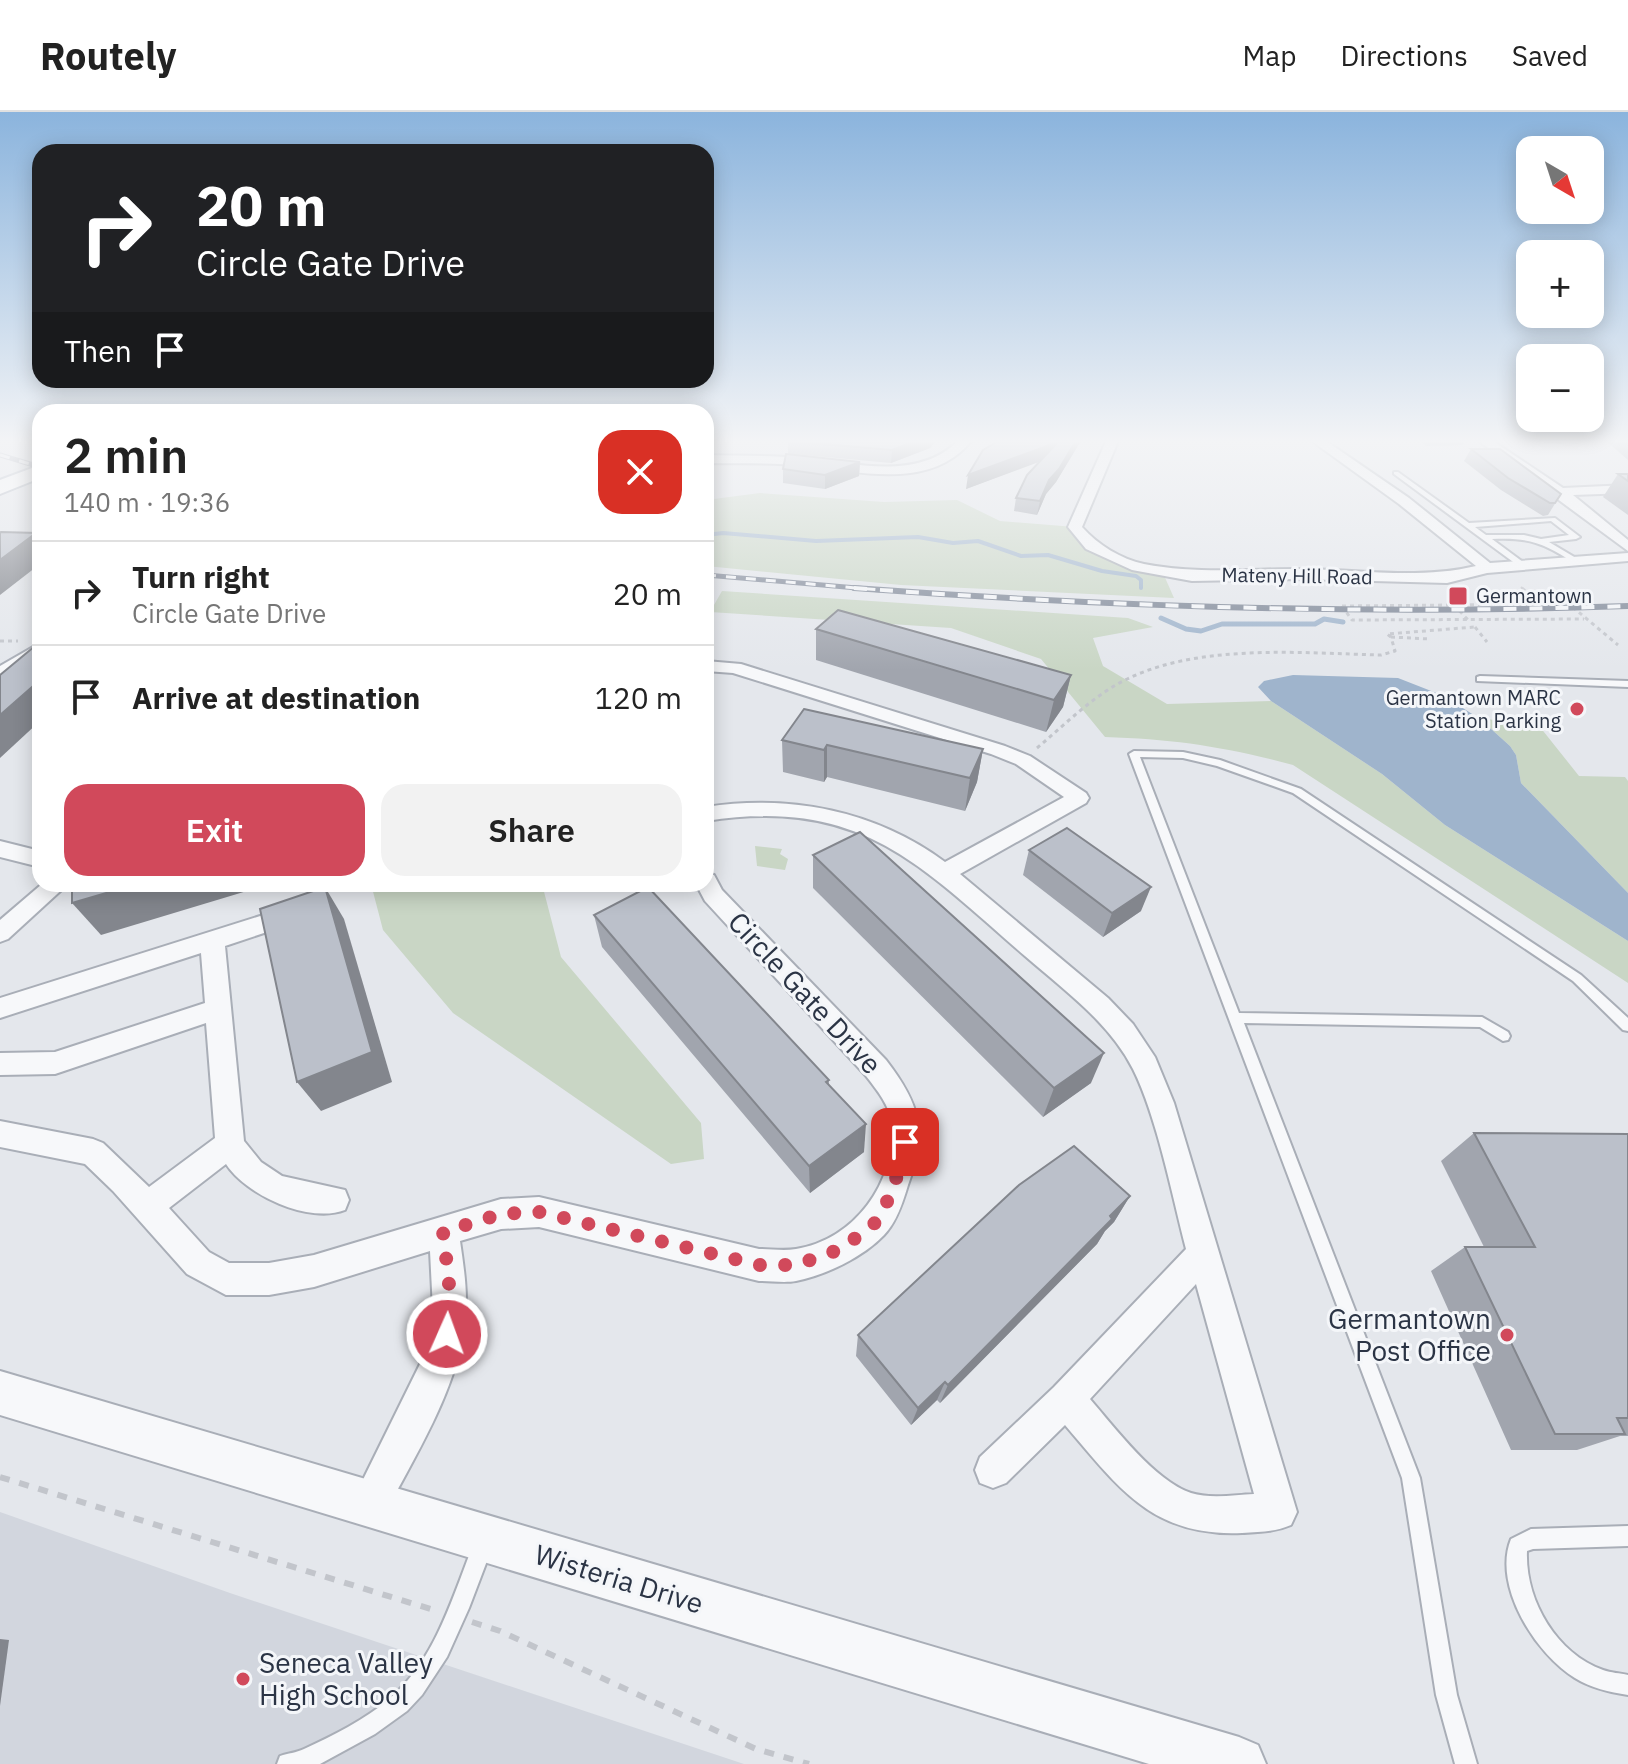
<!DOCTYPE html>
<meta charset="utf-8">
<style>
:root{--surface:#fff;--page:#f2f2f2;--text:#222;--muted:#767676;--line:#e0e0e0;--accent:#d1495b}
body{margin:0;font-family:"IBM Plex Sans",sans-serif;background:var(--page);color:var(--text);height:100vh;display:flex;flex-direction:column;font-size:30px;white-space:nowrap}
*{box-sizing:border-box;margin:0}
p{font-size:26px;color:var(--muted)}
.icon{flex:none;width:44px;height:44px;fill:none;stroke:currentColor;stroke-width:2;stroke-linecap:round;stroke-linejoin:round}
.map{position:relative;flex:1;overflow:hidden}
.panel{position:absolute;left:32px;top:292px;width:682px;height:488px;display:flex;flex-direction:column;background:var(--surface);border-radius:24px;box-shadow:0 4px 20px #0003}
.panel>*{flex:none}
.hud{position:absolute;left:32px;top:32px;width:682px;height:244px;border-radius:24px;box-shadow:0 4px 20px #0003;background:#202124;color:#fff;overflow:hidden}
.needle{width:52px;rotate:141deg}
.buttons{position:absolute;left:1516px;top:24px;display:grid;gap:16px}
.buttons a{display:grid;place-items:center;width:88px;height:88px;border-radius:16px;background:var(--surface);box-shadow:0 4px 20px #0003;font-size:40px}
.pin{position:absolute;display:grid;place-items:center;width:68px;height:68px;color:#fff;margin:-34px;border-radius:16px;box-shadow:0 4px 12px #0006}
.me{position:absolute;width:88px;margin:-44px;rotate:2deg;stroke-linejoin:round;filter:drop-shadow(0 0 6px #0008)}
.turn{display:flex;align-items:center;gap:28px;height:168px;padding:0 32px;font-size:36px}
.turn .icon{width:104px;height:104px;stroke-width:2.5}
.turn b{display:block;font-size:56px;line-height:68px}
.then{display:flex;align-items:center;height:76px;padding:0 32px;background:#0003;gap:16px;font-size:30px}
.round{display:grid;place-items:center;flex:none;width:84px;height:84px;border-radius:24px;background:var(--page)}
.summary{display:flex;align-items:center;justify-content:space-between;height:136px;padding:0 32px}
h1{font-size:48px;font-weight:600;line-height:60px}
.cta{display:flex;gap:16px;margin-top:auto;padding:16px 32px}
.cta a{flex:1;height:92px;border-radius:24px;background:var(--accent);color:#fff;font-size:32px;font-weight:600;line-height:92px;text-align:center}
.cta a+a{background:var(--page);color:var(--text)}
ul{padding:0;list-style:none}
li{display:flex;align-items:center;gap:24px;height:104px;padding:0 32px;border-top:2px solid var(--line)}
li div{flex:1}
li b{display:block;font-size:30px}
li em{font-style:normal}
header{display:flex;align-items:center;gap:48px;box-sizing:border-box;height:112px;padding:0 40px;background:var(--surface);border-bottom:2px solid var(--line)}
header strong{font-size:38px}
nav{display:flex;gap:44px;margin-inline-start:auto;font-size:28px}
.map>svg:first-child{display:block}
</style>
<header>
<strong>Routely</strong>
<nav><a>Map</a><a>Directions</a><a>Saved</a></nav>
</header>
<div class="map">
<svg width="1628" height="1652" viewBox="0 0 1628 1652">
<rect width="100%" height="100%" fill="#e4e7ec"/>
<polygon fill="#d2d6de" points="0,1400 230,1481 744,1652 0,1652"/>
<g fill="#c9d6c5">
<polygon points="760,381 884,390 957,388 1000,409 1075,415 1091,434 1163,461 1174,486 901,473 706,454 706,388"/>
<path d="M722,479L1128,506L1153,515L1093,526L1103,554L1167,592L1271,589L1382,662L1445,713L1628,829V871L1293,653C1226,635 1174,627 1105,625L1041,547L951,516L710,500Z"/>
<polygon points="1480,607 1536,610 1579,664 1625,665 1628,669 1628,781 1521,671 1516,643 1510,634"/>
<polygon points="755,734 782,737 780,742 788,747 785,758 757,754"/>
<polygon points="371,772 542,772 561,845 701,1011 704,1047 671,1052 453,901 383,818"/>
</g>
<polygon fill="#9fb4cc" points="1293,563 1398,566 1444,584 1480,607 1510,634 1516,643 1521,671 1628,781 1628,829 1445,713 1382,662 1271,589 1258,575 1264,569"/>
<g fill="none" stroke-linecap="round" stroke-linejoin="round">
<polyline stroke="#9fb4cc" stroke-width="4" points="706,423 723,421 816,429 918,425 953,431 978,429 1021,444 1048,443 1102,459 1136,464 1141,468 1141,476"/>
<polyline stroke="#9fb4cc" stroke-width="5" points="1161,506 1186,517 1201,519 1222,512 1315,512 1324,507 1343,510"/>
<g stroke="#a9aeb7" stroke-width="4">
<g id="service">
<path d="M1394,360H1398L1469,411L1555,406L1580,425L1576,427L1549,430L1581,449L1574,451C1545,431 1527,425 1492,427L1527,453L1520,455L1394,362ZM1551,409L1569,423L1541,427L1524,423H1486L1475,415Z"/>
<polygon points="1480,564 1628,569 1628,575 1477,569 1477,565"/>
<polygon points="1134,639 1183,640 1220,648 1301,677 1581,863 1628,906 1628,919 1623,918 1573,869 1293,681 1217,654 1183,646 1140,645 1239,901 1482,905 1508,920 1510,924 1508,928 1503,929 1480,915 1244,911 1420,1366 1457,1583 1477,1652 1455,1652 1436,1583 1402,1366 1129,642"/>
<path d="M1628,1414V1434L1533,1437L1527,1439C1525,1488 1556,1541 1603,1558C1611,1561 1620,1561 1628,1563V1583C1609,1580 1591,1576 1575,1566C1536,1542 1492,1474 1511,1427L1531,1417Z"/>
<path d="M483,1423L490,1426L493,1433L469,1496L447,1545L422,1583L407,1599L375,1622L320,1652H277L280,1644C288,1641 296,1641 304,1637C332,1624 365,1608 389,1587C437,1547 453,1482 476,1426Z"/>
</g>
</g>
<g stroke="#a9aeb7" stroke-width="4">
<g id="minor">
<path d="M960,327H973C932,379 862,360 805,354C772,350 739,352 706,351V343C737,344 769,343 800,346C853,350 918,371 960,327Z"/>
<path d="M1107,327H1119L1082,415C1098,433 1121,447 1144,452C1195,462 1246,457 1298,457C1356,457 1418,468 1476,454L1399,392L1309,327H1323L1409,386L1490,451L1628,441V449L1487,461L1447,471L1299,467L1192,469L1132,458L1086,437L1068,415Z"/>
<polygon points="1476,327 1490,327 1563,376 1628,373 1628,381 1573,383 1628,428 1628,439"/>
<path d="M1554,327H1582C1576,333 1560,333 1554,327Z"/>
<polygon points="40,531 40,544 0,567 0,554"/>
<path d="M706,549L741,552L1005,634L1030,644L1086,681L1089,686L1086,691L960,762L1108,886L1133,912L1155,945L1174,991L1297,1400L1291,1413C1275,1420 1260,1420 1242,1421C1152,1425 1119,1376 1065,1313L1006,1371L993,1376L980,1371L975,1358L980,1345L1054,1275L1186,1137C1172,1083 1157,1005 1133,957C1109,910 1064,878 1025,844C918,751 860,685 706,709V695C791,682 876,699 945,750L1064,685L1016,652L991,642L733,561L706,559ZM1196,1172L1254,1382C1235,1383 1210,1387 1191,1381C1155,1369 1115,1316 1090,1287Z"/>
<polygon points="0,729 40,739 40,755 0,745"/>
<path d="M706,761L714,763L722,778L886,948C920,992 928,1020 908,1073C903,1090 896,1111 884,1123C863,1145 826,1163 796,1169C785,1171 771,1169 759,1169L539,1115L501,1117L460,1129C464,1156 468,1183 465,1210C457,1279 414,1345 383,1405L370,1411L357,1405L351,1392L423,1246L433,1198L430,1139L314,1175L269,1183H226L187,1162L113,1079L85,1052L0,1035V1009L93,1027L103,1031L149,1075L215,1026L206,911L55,962L0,963V941L55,940L205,891L201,841L0,906V886L295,793L303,796L307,802L303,808L225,834L244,1029L261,1050L282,1064L345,1078L349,1088L345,1098C309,1112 246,1083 226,1052L169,1096L209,1140L229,1151H269L314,1143L501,1087L539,1085L759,1137C771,1137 784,1139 796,1137C854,1128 896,1071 892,1012C890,994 877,978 866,964L705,789L696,772H706Z"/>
<polygon points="42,772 68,772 8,827 0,830 0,808"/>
</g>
</g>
<g stroke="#a9aeb7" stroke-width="4">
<polygon id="tertiary" points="0,1259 1239,1625 1258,1633 1266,1652 1149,1652 0,1303"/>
</g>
<g stroke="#a3abb8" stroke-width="4">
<polygon id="primary" points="40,353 40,366 0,382 0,368"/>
</g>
<polyline stroke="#c2c5cb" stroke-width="2" stroke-dasharray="3 3" stroke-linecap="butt" points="1521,475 1524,478"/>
<g stroke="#c2c5cb" stroke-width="3" stroke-dasharray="4 4" stroke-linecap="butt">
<polyline points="1522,476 1540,492"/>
<polyline points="1454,493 1469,509"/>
<polyline points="1342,494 1569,492 1618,533"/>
<polyline points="1342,494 1352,508 1584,507"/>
<polyline points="1475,515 1487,530"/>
<polyline points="1391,525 1387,522 1475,515"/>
<polyline points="1391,525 1430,527"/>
<polyline points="0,529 18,529"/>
<path d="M1037,636C1062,615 1086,591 1114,574C1188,530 1298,541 1381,543L1395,539L1391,525"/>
</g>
<g stroke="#c2c5cb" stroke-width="6" stroke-dasharray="10 10" stroke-linecap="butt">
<polyline points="0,1365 437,1499"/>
<polyline points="472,1510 500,1519 756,1637 809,1652"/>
</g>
<use href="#service" fill="#f7f8fa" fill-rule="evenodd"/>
<use href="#minor" fill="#f7f8fa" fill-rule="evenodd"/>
<use href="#tertiary" fill="#f7f8fa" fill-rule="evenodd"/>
<use href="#primary" fill="#fff" fill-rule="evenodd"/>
<g stroke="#7d8696" stroke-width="5">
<g id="rail-far1">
<polyline points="0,343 40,355"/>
<polyline points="706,463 880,478"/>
</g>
</g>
<g stroke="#7d8696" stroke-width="6">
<path id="rail" d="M854,476C1112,495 1369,503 1628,494"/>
</g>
<use href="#rail-far1" stroke="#f4f6f9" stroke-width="3" stroke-dasharray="10" stroke-linecap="butt"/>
<use href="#rail" stroke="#f4f6f9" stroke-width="4" stroke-dasharray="13" stroke-linecap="butt"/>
</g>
<g fill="#a1a5ae">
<polygon points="708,327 736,327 734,330 708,330"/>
<polygon points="788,327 937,327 930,336 891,351 793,342 860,350 859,364 825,377 783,371 783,357 788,342"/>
<polygon points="1002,327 1082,327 1056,370 1046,382 1037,403 1014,399 1016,386 1040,349 966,377"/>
<polygon points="1416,327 1466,327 1463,333 1426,334"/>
<polygon points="1604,327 1628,327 1628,348"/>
<polygon points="1471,337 1561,382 1548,403 1543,404 1501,378 1464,349"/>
<polygon points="1618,362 1628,362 1628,403 1603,385"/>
<polygon points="816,517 1071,563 1063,595 1046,620 816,548"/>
<polygon points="782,628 983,637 977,670 965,699 827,665 824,670 783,660"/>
<polygon points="1029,738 1141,799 1103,825 1023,763"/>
<polygon points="813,743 1091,971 1043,1005 813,776"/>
<polygon points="594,803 829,968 829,973 864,1040 810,1081 602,835"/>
<polygon points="1474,1021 1628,1022 1628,1324 1620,1324 1577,1338 1511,1338 1431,1159 1465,1135 1484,1135 1441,1049"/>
<polygon points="1130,1084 1114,1110 1105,1119 1097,1132 940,1291 937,1288 911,1313 856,1244 858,1223"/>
</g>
<g fill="#83868d">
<polygon points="921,327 937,327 930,336 891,351 892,338"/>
<polygon points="1077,327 1082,327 1056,370 1046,382 1037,403 1040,389 1049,368"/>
<polygon points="1058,330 1055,344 966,377 968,363"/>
<polygon points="860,350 859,364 825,377 825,363"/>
<polygon points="36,421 40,427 40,452 0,483 0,448"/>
<polygon points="1071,563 1063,595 1046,620 1054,588"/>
<polygon points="40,568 40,609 0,646 0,603"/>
<polygon points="827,633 827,665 824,670 824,638"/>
<polygon points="983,637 977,670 965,699 970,666"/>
<polygon points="40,647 40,656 34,649"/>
<polygon points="137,772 270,772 101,823 72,791"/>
<polygon points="586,772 608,772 588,777"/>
<polygon points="325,775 344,807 392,970 321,999 297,970"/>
<polygon points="1151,775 1141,799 1103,825 1112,801"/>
<polygon points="1104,941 1091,971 1043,1005 1054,976"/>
<polygon points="866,1012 864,1040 810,1081 809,1054"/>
<polygon points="1130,1084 1114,1110 1105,1119 1097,1132 940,1291 948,1273"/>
<polygon points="945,1270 937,1288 911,1313 918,1296"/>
<polygon points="0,1527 9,1528 0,1594"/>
</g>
<g fill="#bbc0ca" stroke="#83868d" stroke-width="2">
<polygon points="788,327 921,327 892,338 788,329"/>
<polygon points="1002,327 1077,327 1059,357 1049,368 1040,389 1016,386 1027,363 1058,330 968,363 983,338"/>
<polygon points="1471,337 1500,337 1561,382 1555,391 1550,391 1508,366"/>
<polygon points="786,342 860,350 825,363 783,357"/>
<polygon points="1618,362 1628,362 1628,369"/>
<polygon points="0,421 1,420 36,421 0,448"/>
<polygon points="838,498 1071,563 1054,588 816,517"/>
<polygon points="35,534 40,534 40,568 0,603 0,563"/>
<polygon points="804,597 983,637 970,666 827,633 824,638 782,628"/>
<polygon points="40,621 40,647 34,649 35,622"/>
<polygon points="1067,716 1151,775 1112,801 1029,738"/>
<polygon points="860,720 1104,941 1054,976 813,743"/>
<polygon points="72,772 137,772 72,791"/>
<polygon points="325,775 372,940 297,970 260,797"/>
<polygon points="648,775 829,968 826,970 866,1012 809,1054 594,803"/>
<polygon points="1474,1021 1628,1022 1628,1306 1617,1306 1625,1322 1555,1322 1465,1135 1535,1135"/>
<polygon points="1074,1034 1130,1084 1110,1104 1112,1107 948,1273 945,1270 918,1296 858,1223 1019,1073"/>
</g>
<linearGradient id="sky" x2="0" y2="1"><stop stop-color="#8bb4dd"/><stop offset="0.59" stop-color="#f3f4f6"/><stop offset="1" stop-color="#f3f4f6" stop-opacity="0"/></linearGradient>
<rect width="1628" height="558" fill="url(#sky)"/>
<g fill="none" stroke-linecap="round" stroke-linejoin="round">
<polyline stroke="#d1495b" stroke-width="14" stroke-dasharray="0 25.2" points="447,1222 449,1170 443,1120 501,1102 539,1100 759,1153 796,1153 841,1137 874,1112 888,1088 903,1048 905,1030"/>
</g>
<g fill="#d1495b" stroke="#f4f6f9" stroke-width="3">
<rect x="1448" y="474" width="20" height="20" rx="4"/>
<circle cx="1577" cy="597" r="8"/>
<circle cx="1507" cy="1223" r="8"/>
<circle cx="243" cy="1567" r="8"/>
</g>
<g text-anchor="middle" stroke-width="6" stroke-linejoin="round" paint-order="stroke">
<g font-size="20" fill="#2b3445" stroke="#f4f6f9">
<text transform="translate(1297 464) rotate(1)" y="7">Mateny Hill Road</text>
</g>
<g font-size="20" fill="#2b3445" stroke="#f4f6f9" text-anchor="start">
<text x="1476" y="491">Germantown</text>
<text x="1561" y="593" text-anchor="end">Germantown MARC<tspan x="1561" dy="23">Station Parking</tspan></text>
</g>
<g font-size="28" fill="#2b3445" stroke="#f4f6f9">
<text transform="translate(805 881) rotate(47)" y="10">Circle Gate Drive</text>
<text transform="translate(619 1467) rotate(17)" y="10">Wisteria Drive</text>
</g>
<g font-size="28" fill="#2b3445" stroke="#f4f6f9" text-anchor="end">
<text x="1491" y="1217">Germantown<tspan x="1491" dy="32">Post Office</tspan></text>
<text x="259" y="1561" text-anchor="start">Seneca Valley<tspan x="259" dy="32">High School</tspan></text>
</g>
</g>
</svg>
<div class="buttons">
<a><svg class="needle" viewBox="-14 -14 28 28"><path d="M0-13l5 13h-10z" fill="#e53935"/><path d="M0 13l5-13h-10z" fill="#767676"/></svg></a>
<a>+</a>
<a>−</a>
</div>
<div class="pin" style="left:905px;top:1030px;background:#d93025"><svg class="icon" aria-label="arrive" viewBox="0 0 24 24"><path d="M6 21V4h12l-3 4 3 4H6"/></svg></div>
<svg class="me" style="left:447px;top:1222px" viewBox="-20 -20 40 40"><circle r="17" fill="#d1495b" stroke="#fff" stroke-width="3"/><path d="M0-11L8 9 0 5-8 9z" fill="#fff"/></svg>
<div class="hud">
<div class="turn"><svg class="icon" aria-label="right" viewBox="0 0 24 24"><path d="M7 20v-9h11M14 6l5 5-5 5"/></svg><div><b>20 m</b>Circle Gate Drive</div></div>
<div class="then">Then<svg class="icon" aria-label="arrive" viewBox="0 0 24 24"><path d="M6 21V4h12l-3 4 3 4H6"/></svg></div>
</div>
<section class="panel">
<div class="summary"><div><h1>2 min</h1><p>140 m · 19:36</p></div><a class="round" style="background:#d93025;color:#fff"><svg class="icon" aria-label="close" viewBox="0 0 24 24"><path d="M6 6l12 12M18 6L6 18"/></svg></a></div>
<ul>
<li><svg class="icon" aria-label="right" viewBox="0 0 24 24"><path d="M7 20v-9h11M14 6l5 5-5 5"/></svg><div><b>Turn right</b><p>Circle Gate Drive</p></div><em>20 m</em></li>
<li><svg class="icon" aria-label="arrive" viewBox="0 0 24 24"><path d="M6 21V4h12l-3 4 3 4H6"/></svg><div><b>Arrive at destination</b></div><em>120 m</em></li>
</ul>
<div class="cta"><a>Exit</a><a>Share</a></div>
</section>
</div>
